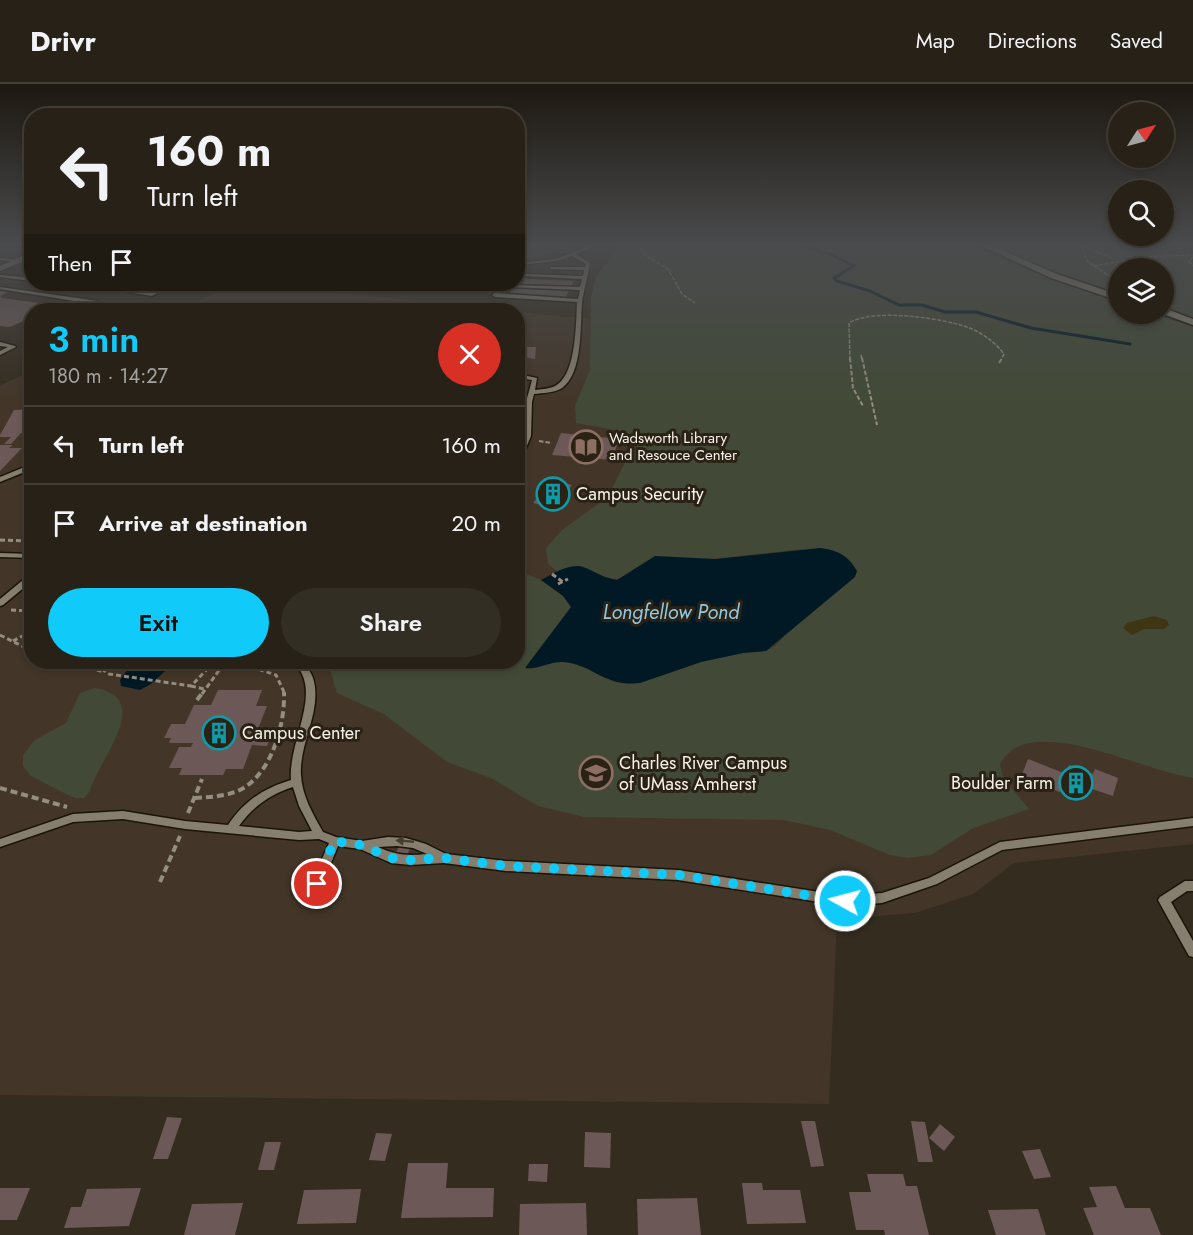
<!DOCTYPE html>
<meta charset="utf-8">
<style>
:root{--surface:#272117;--page:#332e24;--text:#f1f3f6;--muted:#a4a3a1;--line:#433e36;--accent:#10cafa}
body{margin:0;font-family:Jost,sans-serif;background:var(--page);color:var(--text);height:100vh;display:flex;flex-direction:column;font-size:22px;white-space:nowrap}
*{box-sizing:border-box;margin:0}
p{font-size:20px;color:var(--muted)}
.icon{flex:none;width:33px;height:33px;fill:none;stroke:currentColor;stroke-width:2;stroke-linecap:round;stroke-linejoin:round}
.map{position:relative;flex:1;overflow:hidden}
.panel{position:absolute;left:24px;top:219px;width:501px;height:366px;display:flex;flex-direction:column;background:var(--surface);border-radius:24px;box-shadow:0 3px 9px #0003,0 0 0 2px var(--line)}
.panel>*{flex:none}
.top-card{position:absolute;left:24px;top:24px;width:501px;height:183px;border-radius:24px;box-shadow:0 3px 9px #0003,0 0 0 2px var(--line);background:#272117;color:var(--text);overflow:hidden}
.needle{width:39px;rotate:54deg}
.buttons{position:absolute;left:1108px;top:18px;display:grid;gap:12px}
.buttons a{display:grid;place-items:center;width:66px;height:66px;border-radius:50%;background:var(--surface);box-shadow:0 3px 9px #0003,0 0 0 2px var(--line);font-size:30px}
.pin{position:absolute;display:grid;place-items:center;width:51px;height:51px;color:#fff;margin:-26px;border:3px solid #fff;border-radius:50%;box-shadow:0 2px 6px #0007}
.me{position:absolute;width:66px;margin:-33px;rotate:277deg;stroke-linejoin:round;filter:drop-shadow(0 0 4px #0008)}
.turn{display:flex;align-items:center;gap:21px;height:126px;padding:0 24px;font-size:27px}
.turn .icon{width:78px;height:78px;stroke-width:2.5}
.turn b{display:block;font-size:42px;line-height:51px}
.then{display:flex;align-items:center;height:57px;padding:0 24px;background:#0003;gap:12px;font-size:22px}
.round{display:grid;place-items:center;flex:none;width:63px;height:63px;border-radius:32px;background:var(--page)}
.headline{display:flex;align-items:center;justify-content:space-between;height:102px;padding:0 24px}
h1{font-size:36px;font-weight:600;line-height:45px;color:var(--accent)}
.primary-button{display:flex;gap:12px;margin-top:auto;padding:12px 24px}
.primary-button a{flex:1;height:69px;border-radius:36px;background:var(--accent);color:#111;font-size:24px;font-weight:600;line-height:69px;text-align:center}
.primary-button a+a{background:var(--page);color:var(--text)}
ul{padding:0;list-style:none}
li{display:flex;align-items:center;gap:18px;height:78px;padding:0 24px;border-top:2px solid var(--line)}
li div{flex:1}
li b{display:block;font-size:22px}
li em{font-style:normal}
header{display:flex;align-items:center;gap:36px;box-sizing:border-box;height:84px;padding:0 30px;background:var(--surface);border-bottom:2px solid var(--line)}
header strong{font-size:28px}
nav{display:flex;gap:33px;margin-inline-start:auto;font-size:21px}
.map>svg:first-child{display:block}
</style>
<header>
<strong>Drivr</strong>
<nav><a>Map</a><a>Directions</a><a>Saved</a></nav>
</header>
<div class="map">
<svg width="1193" height="1151" viewBox="0 0 1193 1151">
<rect width="100%" height="100%" fill="#342c1f"/>
<g fill="#433628">
<polygon points="238,200 390,214 507,226 176,226"/>
<polygon points="518,228 591,235 784,414 1007,447 986,591 1193,618 1193,760 1014,779 973,810 915,829 837,835 829,1020 0,1011 0,301 31,288 32,578 518,578"/>
</g>
<g fill="#424a37">
<polygon points="518,160 574,160 537,174 518,176"/>
<path d="M622,160H968L1028,186L1119,218V230H1156L1193,243V694C1144,686 1072,648 1025,660C1013,663 1006,671 1000,680L1003,694L1029,725L973,744L931,771L907,774L890,771L830,746L784,736L584,733L538,722L491,694L447,678L384,630L337,609L328,578H518V488C537,492 562,505 571,523L526,584L530,585C540,583 553,577 563,578C587,580 604,598 627,600L640,599L701,578L743,569L766,567L775,562L783,554L803,465L638,483C603,515 598,472 557,487L548,480L546,464L562,446L601,418L612,405L626,376L641,358L626,348L576,339L575,322L590,286L591,213L596,192Z"/>
<polygon points="992,160 1193,160 1193,234 1164,224 1164,184 1119,184 1119,210 1061,191"/>
<path d="M95,604C156,615 97,677 90,707L84,714H75L60,707L31,692L23,682V671L35,656L66,639L80,609Z"/>
</g>
<polygon fill="#3d3514" points="1154,532 1167,536 1169,541 1164,545 1144,545 1132,551 1123,544 1127,539"/>
<g fill="#001924">
<path d="M820,464C837,466 848,471 857,487L855,493L766,567L743,569L701,578L640,599C602,603 594,580 563,578C550,577 538,586 525,584L571,523L563,512L541,496C554,489 572,477 586,484C597,489 605,494 617,496L655,472L716,475Z"/>
<polygon points="133,578 175,578 151,600 140,606 121,602 120,596"/>
</g>
<g fill="none" stroke-linecap="round" stroke-linejoin="round">
<polyline stroke="#001924" stroke-width="3" points="796,160 832,171 854,182 834,194 837,197 870,207 899,221 922,221 945,228 976,228 1031,244 1130,260"/>
</g>
<g fill="#6c5957">
<polygon points="525,195 574,197 571,203 522,201"/>
<polygon points="371,200 400,200 391,204 369,201"/>
<polygon points="463,200 502,200 488,206"/>
<polygon points="512,204 569,206 566,213 509,210"/>
<polygon points="0,207 8,208 0,212 2,214 54,221 44,226 32,226 32,233 10,243 0,242"/>
<polygon points="518,263 536,263 535,275 518,272"/>
<polygon points="32,325 32,349 21,349 11,360 4,360 11,353 0,353 0,351 14,326"/>
<polygon points="561,349 619,355 612,376 552,371"/>
<polygon points="0,361 13,361 9,364 22,364 0,387"/>
<polygon points="552,396 572,401 553,423 533,419"/>
<polygon points="218,606 262,606 256,622 267,622 258,645 273,645 267,662 252,661 243,685 226,685 223,691 179,691 182,684 169,684 179,663 191,663 193,659 169,659 171,654 164,654 171,640 185,640 194,621 211,621"/>
<polygon points="1028,675 1066,690 1069,681 1093,690 1095,685 1118,694 1113,712 1089,704 1086,713 1062,704 1060,708 1021,693"/>
<polygon points="399,762 410,763 408,770 396,769"/>
<polygon points="167,1033 182,1034 168,1075 153,1075"/>
<polygon points="801,1037 815,1037 824,1082 811,1083"/>
<polygon points="911,1037 925,1038 933,1078 918,1078"/>
<polygon points="940,1040 955,1053 944,1067 929,1054"/>
<polygon points="585,1048 611,1049 610,1084 584,1083"/>
<polygon points="376,1049 392,1050 385,1077 369,1076"/>
<polygon points="265,1058 281,1058 274,1086 258,1086"/>
<polygon points="1040,1065 1051,1093 1034,1095 1022,1067"/>
<polygon points="408,1079 448,1079 446,1104 494,1104 493,1133 401,1134"/>
<polygon points="529,1080 548,1080 547,1098 528,1097"/>
<polygon points="867,1090 903,1090 906,1102 917,1102 929,1151 885,1151 884,1146 856,1146 849,1108 871,1108"/>
<polygon points="742,1099 762,1099 763,1106 800,1106 806,1139 747,1140"/>
<polygon points="1116,1102 1125,1124 1150,1124 1161,1151 1094,1151 1083,1124 1097,1123 1089,1103"/>
<polygon points="0,1104 30,1104 17,1136 0,1136"/>
<polygon points="141,1104 129,1142 64,1144 71,1123 81,1123 87,1105"/>
<polygon points="361,1105 356,1139 297,1140 304,1106"/>
<polygon points="697,1114 701,1151 638,1151 637,1115"/>
<polygon points="243,1119 235,1151 184,1151 192,1120"/>
<polygon points="586,1119 587,1151 519,1151 520,1120"/>
<polygon points="1038,1125 1046,1151 996,1151 988,1126"/>
</g>
<g fill="none" stroke-linecap="round" stroke-linejoin="round">
<g stroke="#1b1408" stroke-width="3">
<g id="lane">
<path d="M594,160H600L576,170L590,179C588,193 584,204 582,219C580,242 583,289 562,304C554,309 543,309 534,310L532,318L531,352L521,376L518,378V369L525,352L526,318L532,296L518,294V290L537,294L535,306C543,305 552,305 558,300C576,287 576,239 577,218L495,213L492,211L495,209L578,215L580,206L510,203L508,202L510,201L580,203L582,195L526,192L524,191L526,190L583,192L584,186L551,185L549,184L551,183H585L586,180L572,172L557,177L518,181V179L556,175Z"/>
<polygon points="0,174 18,176 20,177 18,178 0,176"/>
<polygon points="0,191 32,194 32,197 0,193"/>
<path d="M50,200C82,196 115,206 148,208C157,209 164,199 173,200L152,212L95,203L52,201Z"/>
<polygon points="0,203 98,217 101,219 87,226 82,226 82,225 93,220 0,205"/>
<polygon points="0,258 15,262 16,263 0,271 0,267 8,263 0,262"/>
<polygon points="32,380 32,385 0,398 0,393"/>
<polygon points="0,469 32,470 32,474 0,473"/>
<polygon points="29,491 32,491 32,497 3,521 0,522 0,515"/>
<path d="M294,578H303C307,583 311,588 313,594C323,626 299,658 301,691C302,712 313,730 323,748L336,753L362,757L388,753L406,754L426,760L446,770L506,777L678,786L845,812L882,809L929,794L1000,758L1193,734V742L1002,766L937,800L882,819L845,822L678,796L506,787L444,779L410,781L391,779L360,765L338,762L315,818L313,821L309,823L305,821L303,818L329,759L319,755L299,756L185,745L123,735L73,738L0,763V755L73,730L123,727L185,737L228,741C244,717 264,704 291,696C288,662 316,619 302,590C300,586 297,582 294,578ZM293,703L299,722L312,747L299,748L239,742C252,723 271,710 293,703ZM397,762L413,764L427,770C407,772 396,771 378,763Z"/>
<polygon points="1185,797 1193,797 1193,807 1187,807 1171,818 1193,857 1193,873 1189,872 1158,816 1160,813"/>
</g>
</g>
<g stroke="#1b1408" stroke-width="3">
<polygon id="street" points="29,169 32,169 32,174 0,187 0,182"/>
</g>
<g stroke="#1b1408" stroke-width="3">
<g id="secondary">
<polygon points="978,160 988,160 1057,190 1119,211 1119,217 1051,194"/>
<polygon points="1164,224 1193,235 1193,241 1163,230"/>
</g>
</g>
<g stroke="#948d82" stroke-width="1.5" stroke-dasharray="4 1.5" stroke-linecap="butt">
<polyline points="645,160 641,166 643,170 668,185 682,210 695,219"/>
<polyline points="1080,160 1088,178 1119,198"/>
<polyline points="1083,162 1114,175"/>
<polyline points="1193,173 1189,177 1193,182"/>
<polyline points="1094,182 1144,173 1193,171"/>
<polyline points="1143,230 1157,236"/>
<polyline points="861,271 862,276"/>
<path d="M850,276L849,239C872,224 941,234 967,243C981,248 995,258 1004,270L1001,276"/>
</g>
<g stroke="#948d82" stroke-width="2" stroke-dasharray="4.5 2" stroke-linecap="butt">
<polyline points="850,274 853,304 863,322"/>
<polyline points="862,274 877,341"/>
<polyline points="999,279 1002,274"/>
<polyline points="539,357 552,359"/>
</g>
<g stroke="#948d82" stroke-width="3" stroke-dasharray="5 3" stroke-linecap="butt">
<polyline points="0,456 32,457"/>
<polyline points="552,490 563,498"/>
<polyline points="558,500 568,495"/>
<polyline points="11,526 32,527"/>
<polyline points="0,551 32,567"/>
<polyline points="13,557 32,547"/>
<polyline points="74,578 103,588"/>
<polyline points="99,578 100,584 109,590 191,602 214,578"/>
<polyline points="236,578 276,591 285,610"/>
<polyline points="191,602 204,605"/>
<polyline points="202,610 225,578"/>
</g>
<g stroke="#948d82" stroke-width="4" stroke-dasharray="7 4" stroke-linecap="butt">
<polyline points="197,616 203,608"/>
<polyline points="0,704 67,723"/>
<path d="M195,714C213,713 234,712 248,701C274,681 285,638 284,608"/>
<polyline points="188,729 202,695"/>
<polyline points="160,798 180,752"/>
</g>
<use href="#lane" fill="#867e6e" fill-rule="evenodd"/>
<use href="#street" fill="#867e6e" fill-rule="evenodd"/>
<use href="#secondary" fill="#867e6e" fill-rule="evenodd"/>
</g>
<defs><path id="oneway-solid" d="M-6-.8H1V-3.2L6.5 0L1 3.2V.8H-6Z" transform="scale(1.5)"/></defs>
<use fill="#463e30" href="#oneway-solid" transform="translate(405 757) rotate(-175)"/>
<linearGradient id="sky" x2="0" y2="1"><stop stop-color="#1d1811"/><stop offset="0.5" stop-color="#4a4b4d"/><stop offset="1" stop-color="#4a4b4d" stop-opacity="0"/></linearGradient>
<rect width="1193" height="321" fill="url(#sky)"/>
<g fill="none" stroke-linecap="round" stroke-linejoin="round">
<polyline stroke="#10cafa" stroke-width="10" stroke-dasharray="0 18" points="317,800 334,757 361,761 391,774 410,776 444,774 506,782 678,791 845,817"/>
</g>
<defs>
<g id="library-ring" transform="scale(1.725)"><circle r="9.5" fill="#2a2215" stroke="#8d6e63" stroke-width="1.5"/><path d="M-6-4Q-3-5.5-.7-3.5V5Q-3 3-6 4ZM6-4Q3-5.5 .7-3.5V5Q3 3 6 4Z" fill="#8d6e63"/></g>
<g id="building-ring" transform="scale(1.725)"><circle r="9.5" fill="#2a2215" stroke="#0f9aa8" stroke-width="1.5"/><path d="M-4-6H4V6H1V3H-1V6H-4ZM-2.5-4.3h1.7v1.8h-1.7ZM.8-4.3h1.7v1.8H.8ZM-2.5-1h1.7V.8h-1.7ZM.8-1h1.7V.8H.8Z" fill="#0f9aa8"/></g>
<g id="university-ring" transform="scale(1.725)"><circle r="9.5" fill="#2a2215" stroke="#8d6e63" stroke-width="1.5"/><path d="M0-5L7-2L0 1L-7-2ZM-4 1L0 2.5L4 1V4Q0 6-4 4Z" fill="#8d6e63"/></g>
</defs>
<g fill-rule="evenodd">
<use href="#library-ring" x="586" y="363"/>
<use href="#building-ring" x="553" y="410"/>
<use href="#building-ring" x="219" y="649"/>
<use href="#university-ring" x="596" y="689"/>
<use href="#building-ring" x="1076" y="699"/>
</g>
<g text-anchor="middle" stroke-width="6" stroke-linejoin="round" paint-order="stroke">
<g font-size="15" fill="#f7f2ea" stroke="#2a2215" text-anchor="start">
<text x="609" y="359">Wadsworth Library<tspan x="609" dy="17">and Resouce Center</tspan></text>
</g>
<g font-size="18" fill="#f7f2ea" stroke="#2a2215" text-anchor="start">
<text x="576" y="416">Campus Security</text>
<text x="242" y="655">Campus Center</text>
<text x="619" y="685">Charles River Campus<tspan x="619" dy="21">of UMass Amherst</tspan></text>
<text x="1053" y="705" text-anchor="end">Boulder Farm</text>
</g>
<g font-size="20" font-style="italic" fill="#8fc9e3" stroke="#2a2215">
<text x="671" y="535">Longfellow Pond</text>
</g>
</g>
</svg>
<div class="buttons">
<a><svg class="needle" viewBox="-14 -14 28 28"><path d="M0-13l5 13h-10z" fill="#e53935"/><path d="M0 13l5-13h-10z" fill="#a4a3a1"/></svg></a>
<a><svg class="icon" aria-label="search" viewBox="0 0 24 24"><circle cx="10" cy="10" r="6"/><path d="M15 15l6 6"/></svg></a>
<a><svg class="icon" aria-label="layers" viewBox="0 0 24 24"><path d="M12 4l9 5-9 5-9-5zM3 14l9 5 9-5"/></svg></a>
</div>
<div class="pin" style="left:317px;top:800px;background:#d93025"><svg class="icon" aria-label="arrive" viewBox="0 0 24 24"><path d="M6 21V4h12l-3 4 3 4H6"/></svg></div>
<svg class="me" style="left:845px;top:817px" viewBox="-20 -20 40 40"><circle r="17" fill="#10cafa" stroke="#fff" stroke-width="3"/><path d="M0-11L8 9 0 5-8 9z" fill="#fff"/></svg>
<div class="top-card">
<div class="turn"><svg class="icon" aria-label="left" viewBox="0 0 24 24"><path d="M17 20v-9H6M10 6l-5 5 5 5"/></svg><div><b>160 m</b>Turn left</div></div>
<div class="then">Then<svg class="icon" aria-label="arrive" viewBox="0 0 24 24"><path d="M6 21V4h12l-3 4 3 4H6"/></svg></div>
</div>
<section class="panel">
<div class="headline"><div><h1>3 min</h1><p>180 m · 14:27</p></div><a class="round" style="background:#d93025;color:#fff"><svg class="icon" aria-label="close" viewBox="0 0 24 24"><path d="M6 6l12 12M18 6L6 18"/></svg></a></div>
<ul>
<li><svg class="icon" aria-label="left" viewBox="0 0 24 24"><path d="M17 20v-9H6M10 6l-5 5 5 5"/></svg><div><b>Turn left</b></div><em>160 m</em></li>
<li><svg class="icon" aria-label="arrive" viewBox="0 0 24 24"><path d="M6 21V4h12l-3 4 3 4H6"/></svg><div><b>Arrive at destination</b></div><em>20 m</em></li>
</ul>
<div class="primary-button"><a>Exit</a><a>Share</a></div>
</section>
</div>
